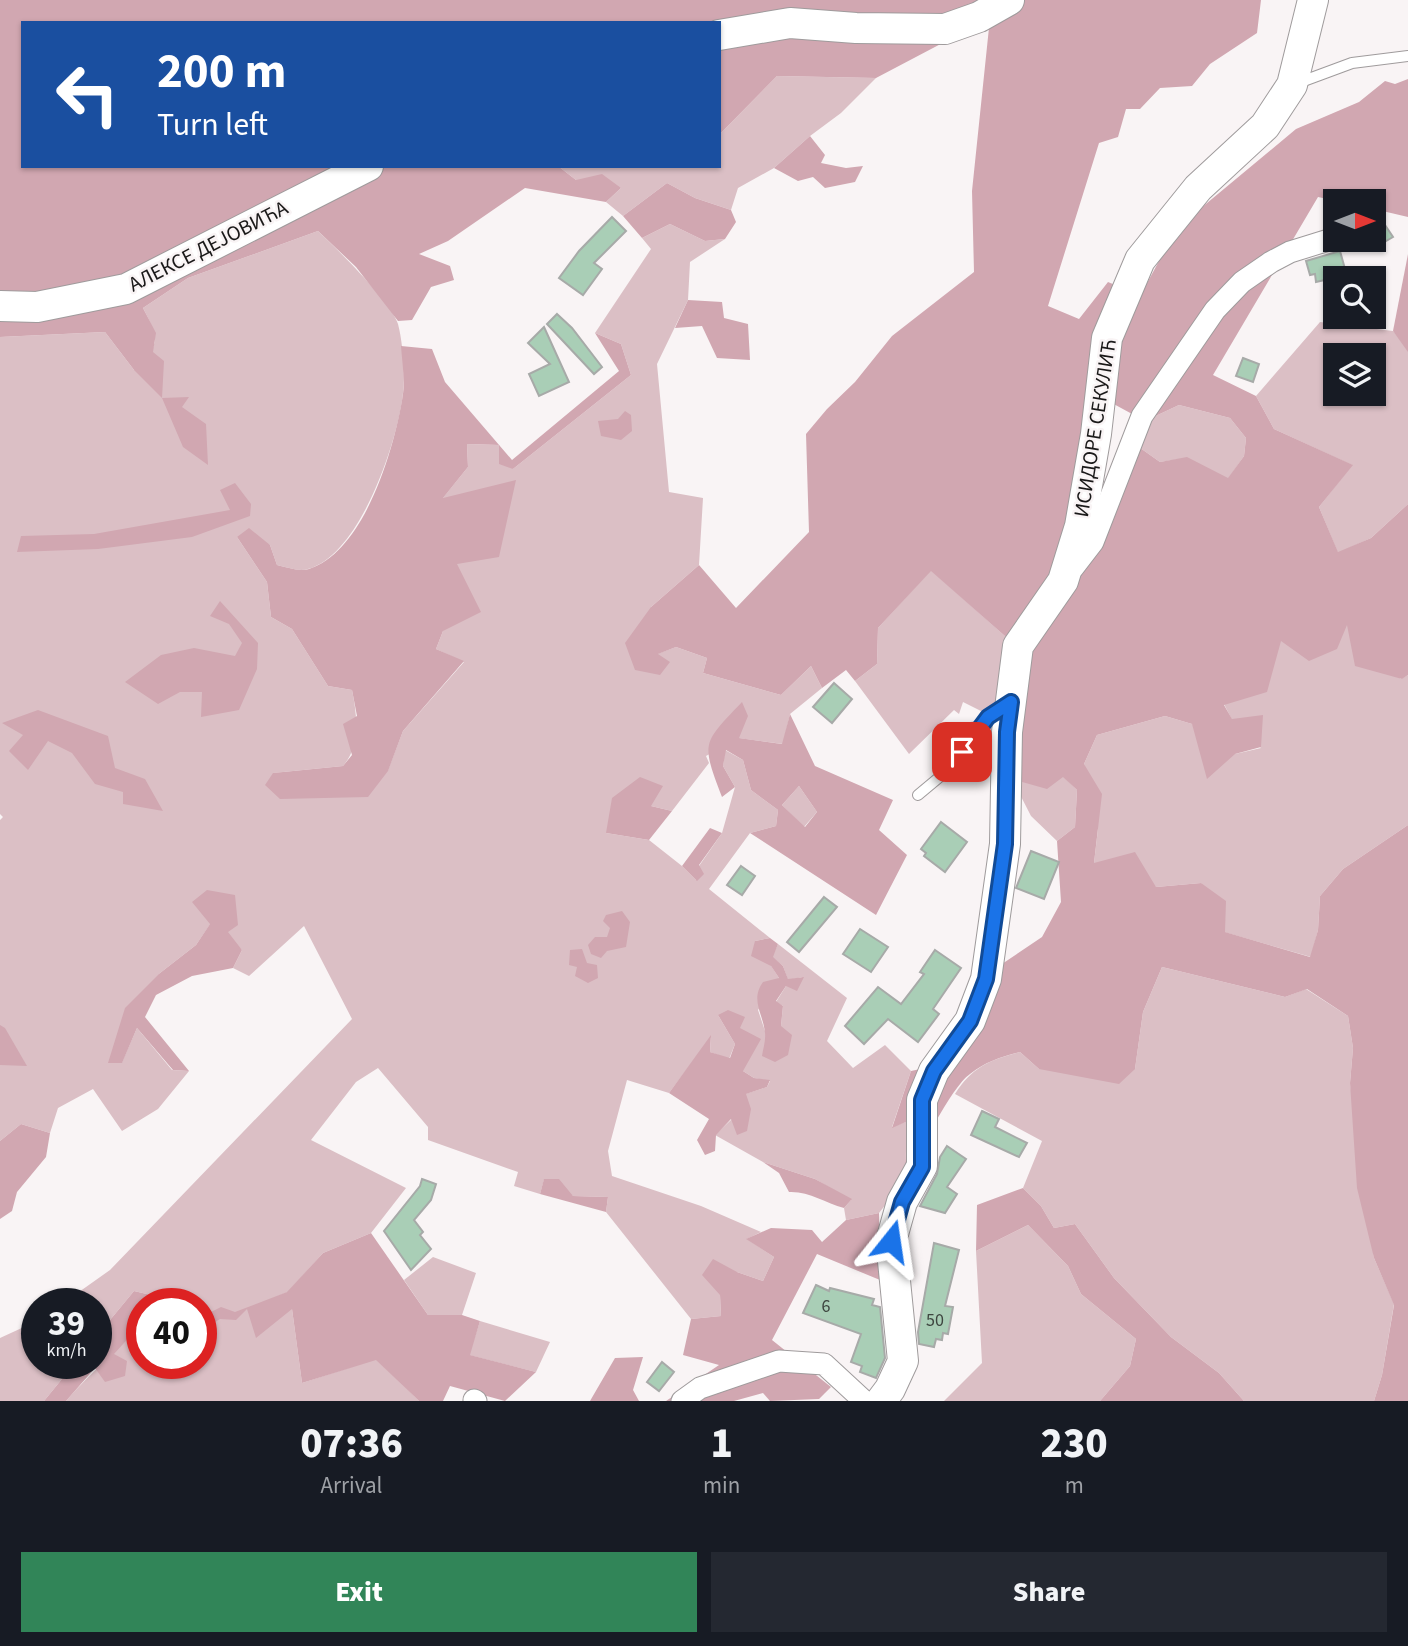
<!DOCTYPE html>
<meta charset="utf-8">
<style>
:root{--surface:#171b24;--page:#242831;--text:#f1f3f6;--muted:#9ea1a6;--accent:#318558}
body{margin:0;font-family:"Source Sans 3",sans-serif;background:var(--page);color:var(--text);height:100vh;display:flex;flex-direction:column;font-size:26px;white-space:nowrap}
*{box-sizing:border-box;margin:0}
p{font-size:23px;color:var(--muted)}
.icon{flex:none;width:38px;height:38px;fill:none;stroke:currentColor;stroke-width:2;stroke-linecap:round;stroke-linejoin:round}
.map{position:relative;height:1401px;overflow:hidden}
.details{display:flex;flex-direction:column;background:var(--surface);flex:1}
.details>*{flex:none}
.banner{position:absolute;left:21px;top:21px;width:700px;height:147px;border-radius:0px;box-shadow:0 2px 5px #0004;background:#1a4fa0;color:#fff;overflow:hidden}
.needle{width:46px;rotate:90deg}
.fabs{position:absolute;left:1323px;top:189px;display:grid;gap:14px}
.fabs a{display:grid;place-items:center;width:63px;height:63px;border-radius:0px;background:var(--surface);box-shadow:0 2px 5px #0004;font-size:35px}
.speed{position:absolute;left:21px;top:1288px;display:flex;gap:14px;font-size:35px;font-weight:700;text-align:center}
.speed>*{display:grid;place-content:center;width:91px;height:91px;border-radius:50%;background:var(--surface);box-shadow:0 2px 5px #0004;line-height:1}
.speed small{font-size:18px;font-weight:400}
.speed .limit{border:10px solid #d22;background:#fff;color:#111}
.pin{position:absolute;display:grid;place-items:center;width:60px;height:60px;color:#fff;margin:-30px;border-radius:14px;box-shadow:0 4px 10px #0006}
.me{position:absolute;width:77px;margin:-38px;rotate:15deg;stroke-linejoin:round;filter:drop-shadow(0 0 5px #0008)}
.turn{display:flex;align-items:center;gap:24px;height:147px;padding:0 21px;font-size:32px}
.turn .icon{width:91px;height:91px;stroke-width:2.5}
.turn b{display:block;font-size:49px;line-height:60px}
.eta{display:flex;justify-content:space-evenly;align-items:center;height:119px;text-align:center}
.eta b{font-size:42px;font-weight:800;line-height:49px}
.action{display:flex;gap:14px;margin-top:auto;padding:14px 21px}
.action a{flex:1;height:80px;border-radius:0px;background:var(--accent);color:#fff;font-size:28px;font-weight:800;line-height:80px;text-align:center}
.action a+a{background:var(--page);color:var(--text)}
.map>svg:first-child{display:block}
</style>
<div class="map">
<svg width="1408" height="1401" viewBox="0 0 1408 1401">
<rect width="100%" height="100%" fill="#f9f4f5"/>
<g fill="#dbbfc5" fill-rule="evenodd">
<polygon points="777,76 876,78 841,113 810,136 774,168 738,188 731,210 695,198 667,183 623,216 606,202 621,188 576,180 558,166 719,166 719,135"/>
<path d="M670,224L705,241L725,239L690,262L688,300L657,364L669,492L703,498L699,565L651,607L657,654L676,647L707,658L703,673L781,695L811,666L822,688L790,714L783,744L738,738L706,756L709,763L672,811L651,806L606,833L649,840L682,866L696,880L699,866L722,833L735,787L723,766L725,750L743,760L751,790L778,810L776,826L750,833L709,889L770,938L755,941L779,978L758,1010L766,1034L781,1026L783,1006L776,1002L786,986L803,977L788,980L783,966L772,957L778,944L847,998L827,1041L853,1068L885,1045L911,1071L892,1127L908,1121L904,1181L879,1213L846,1220L844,1208L851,1200L815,1179L763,1162L715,1135L732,1119L745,1094L767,1087L770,1081L754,1078L743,1071L740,1028L718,1015L735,1044L729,1059L710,1052L711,1037L669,1093L627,1080L608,1151L612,1176L701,1206L761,1232L747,1239L774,1257L763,1281L737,1272L720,1295L721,1316L691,1319L606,1212L608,1197L573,1196L544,1180L540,1194L514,1186L518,1172L428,1140V1127L378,1068L356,1082L311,1140L406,1188L371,1233L323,1253L288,1292L247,1309H292L302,1383L376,1359L419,1401H66C90,1373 117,1351 142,1323V1363H201V1304H156L151,1295L134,1291L96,1337V1304H62L110,1270L352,1019L304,926L249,976L233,968L242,950L211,923L196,945L160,973L109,1063L122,1062L137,1028L172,1070L189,1071L158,1109L122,1131L93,1089L58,1108L50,1133L21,1124L0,1141V820L3,817L0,814V337L105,332L134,370C161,345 159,339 143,308L188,278L318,231C336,248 392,303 398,324C403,343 405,373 403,393C398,441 360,555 308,569C300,572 286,567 277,565L270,545L237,537L267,582L271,617L292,629L328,686L352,690C357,715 361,745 343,766L273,773L388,770L403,731L464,662L436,649L443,631L457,564L442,499L468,467L467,444L499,445L513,469L631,375L621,344L595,333L651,249L642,238Z"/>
<path d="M1320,322L1393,331L1408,348V504L1371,538L1338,553L1319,507L1352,465L1274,429L1256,396ZM1335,355H1374V394H1335Z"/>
<polygon points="1179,405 1230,418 1246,438 1244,456 1228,479 1187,458 1160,462 1136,445 1145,421"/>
<polygon points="931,570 1006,637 999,688 1063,776 1077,790 1075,827 1057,841 1031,816 1012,779 966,723 979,720 985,713 963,702 959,714 954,710 909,754 855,681 877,664 878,628"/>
<polygon points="1347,624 1401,679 1408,675 1408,825 1343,869 1320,896 1318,930 1311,957 1224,932 1201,883 1156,887 1094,863 1098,829 1084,764 1097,735 1165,716 1192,724 1235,754 1261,748 1232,720 1224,704 1281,640"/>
<polygon points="799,786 817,812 804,827 782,805"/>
<path d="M1162,967L1285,997L1306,989L1348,1016L1353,1048L1350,1083L1374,1258L1394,1304L1382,1375L1374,1401H1244L1219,1373L1171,1337L1114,1278L1075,1224L1054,1228L1041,1206L1023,1188L1042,1141L955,1094C972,1067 990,1060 1020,1052L1039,1069H1135L1143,1012Z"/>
<polygon points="1028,1225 1068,1266 1081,1294 1136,1339 1130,1366 1100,1401 944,1401 982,1363 976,1251"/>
<polygon points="433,1257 476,1273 462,1315 428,1315 404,1280"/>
<polygon points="37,1321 37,1363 75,1363 44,1401 0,1401 0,1338"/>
<polygon points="480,1321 550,1342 536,1372 469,1355"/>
</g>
<g fill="#d1a7b1" fill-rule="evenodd">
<polygon points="0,0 1261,0 1257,33 1210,64 1192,86 1160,88 1140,109 1126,109 1118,137 1099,143 1048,306 1079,319 1108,282 1120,287 1071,516 1041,596 1006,637 931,571 878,628 877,664 855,681 846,670 822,688 811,666 781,695 703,673 707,658 676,647 658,654 670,662 660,675 635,670 625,643 651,607 699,565 736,608 809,532 806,434 827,409 855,382 892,336 974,272 972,191 990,18 876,78 777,76 719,135 719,23 23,23 23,166 558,166 576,180 602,174 621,188 606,202 525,188 448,241 419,254 450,266 454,280 431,287 412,320 398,321 356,267 318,231 188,278 143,308 156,333 153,352 164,361 162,398 189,397 182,407 206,424 208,465 183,447 162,398 134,370 105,332 0,337"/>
<path d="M1408,79V217L1374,209V201H1337L1318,197L1213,375L1256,396L1274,429L1353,465L1319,507L1338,552L1371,538L1408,504V675L1402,679L1355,666L1347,625L1337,649L1309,661L1281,641L1267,692L1224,705L1232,719L1263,715L1261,747L1235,754L1207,779L1192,724L1165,716L1097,735L1084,764L1102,794L1094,863L1135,852L1156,887L1201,883L1226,901L1225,932L1310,957L1318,930L1320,896L1343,869L1408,825V1401H1374L1382,1375L1394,1305L1374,1258L1357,1188L1350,1083L1353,1048L1348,1016L1307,989L1285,997L1162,967L1143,1012L1135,1069L1119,1084L1039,1069L1020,1052C1001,1057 985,1062 970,1074C951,1087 917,1157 904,1181L908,1121L892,1128L911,1071L948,1063L999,966L1042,937L1061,902L1057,841L1075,827L1077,790L1063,777L1047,789L1012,779L1033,641L1098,549L1113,521L1136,445L1160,462L1187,457L1228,478L1244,456L1246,438L1230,418L1179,405L1145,421L1110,402L1121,331L1177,228L1296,129L1359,102L1385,81L1395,84Z"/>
<polygon points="810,136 825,155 821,163 846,168 863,166 855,182 825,188 813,177 798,181 774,168"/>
<polygon points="667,183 695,198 731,210 736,222 725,239 705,241 670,224 642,238 623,216"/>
<polygon points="1408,254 1408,352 1393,331"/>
<polygon points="688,300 722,302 724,318 748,324 750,360 717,358 702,326 675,328"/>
<path d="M595,333L621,344L631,375L513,469L499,464V445L467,444L468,467L443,498L516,480L499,557L457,564L481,612L443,631L436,649L464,661L403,731L388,771L368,797L280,799L265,785L273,773L343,766L352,755L343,724L357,716L352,690L328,686L292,629L271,617L267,582L237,537L249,528L270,545L277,565C286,567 300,572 309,569C365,551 395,447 403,394C405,379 402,361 401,346L432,349L445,382L512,460L619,371Z"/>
<polygon points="625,411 631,415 632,431 621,440 601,436 598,421 618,419"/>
<polygon points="235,483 251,504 250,516 192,537 98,549 17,552 21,536 94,534 230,510 220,490"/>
<polygon points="220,601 258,643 257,669 239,710 201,717 202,692 180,692 158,704 125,682 161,655 194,648 235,656 242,643 229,624 210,616"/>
<path d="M742,702L748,716L739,738L782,744L790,714L815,766L893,800L879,830L907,855L876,915L750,833L776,826L778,810L751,790L743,760L726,750L723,766L735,787L722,797C701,742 702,744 742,702ZM799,786L817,812L805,827L782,805Z"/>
<polygon points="38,710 108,736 115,768 145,779 163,811 123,804 123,792 95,784 72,753 48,741 28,770 9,751 23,735 2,723"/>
<polygon points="640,777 663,786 651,806 672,811 649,840 606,833 612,798"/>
<polygon points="710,828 722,833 699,865 704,874 697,881 682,866"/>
<polygon points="207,890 235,895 238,925 228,932 242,950 233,968 192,976 156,995 145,1017 189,1071 173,1070 137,1028 122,1063 108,1063 125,1008 160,973 196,945 210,924 192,902"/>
<polygon points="622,911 630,922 626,947 607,951 601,958 591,954 588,945 595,937 607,937 610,928 603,921 606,915"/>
<path d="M770,938L778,944L773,957L783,966L788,979L804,977L797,991L786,986L776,1001L783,1006L781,1026L792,1035L788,1055L775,1062L762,1056C763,1049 766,1040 765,1033C763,1013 750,1000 763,982L779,978L771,966L751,956L755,941Z"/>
<polygon points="582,949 587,963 597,965 598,978 588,983 575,976 577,967 569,965 570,950"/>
<polygon points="728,1010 745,1017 740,1028 761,1039 743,1071 754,1078 770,1080 767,1087 746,1094 751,1109 747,1131 737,1135 731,1119 716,1135 715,1151 705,1155 697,1140 709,1119 669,1093 711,1035 710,1052 730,1058 735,1044 718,1015"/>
<polygon points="0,1025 5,1028 27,1066 0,1065"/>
<polygon points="21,1124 50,1133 46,1157 17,1192 12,1211 0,1219 0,1141"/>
<path d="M763,1162L815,1179L852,1199L844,1208C825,1203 809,1191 789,1192L779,1173Z"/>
<polygon points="544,1179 559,1179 573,1196 608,1197 606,1212 540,1194"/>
<polygon points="1023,1188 1041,1206 1054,1228 1075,1224 1114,1278 1171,1337 1219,1373 1244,1401 1100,1401 1130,1366 1136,1339 1081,1294 1068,1266 1028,1225 976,1251 977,1205"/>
<polygon points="879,1213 880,1280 817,1254 772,1340 831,1387 819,1399 770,1401 763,1393 734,1401 666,1401 719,1365 683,1355 691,1319 721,1316 720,1295 702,1275 713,1259 737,1272 763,1281 774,1257 746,1239 771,1228 812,1230 822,1242 846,1220"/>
<polygon points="371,1233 428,1315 462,1315 480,1321 470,1355 536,1372 505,1401 450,1386 443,1401 419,1401 376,1360 302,1383 292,1309 256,1338 247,1309 236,1320 220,1319 201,1331 201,1317 221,1307 235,1312 287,1292 323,1253"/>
<polygon points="134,1291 151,1295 156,1304 142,1304 142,1323 114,1354 127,1361 125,1376 105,1382 95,1368 66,1401 44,1401 75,1363 96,1363 96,1337"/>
<polygon points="643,1357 633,1390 639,1401 590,1401 615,1358"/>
</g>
<g fill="#a9ceb6" stroke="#a7aaa8" stroke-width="2">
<polygon points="612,217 626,231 594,263 602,269 583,295 559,278 579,251"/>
<polygon points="1385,225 1393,237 1374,248 1374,232"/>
<polygon points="1340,251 1345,269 1341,270 1342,276 1316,282 1315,274 1310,275 1306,261"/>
<polygon points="557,314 572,328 602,367 594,374 547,324"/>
<polygon points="544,327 569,382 539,396 529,374 550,364 528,343"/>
<polygon points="1243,358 1259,364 1253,382 1236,376"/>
<polygon points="834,683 852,699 832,723 813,707"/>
<polygon points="976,748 989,758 989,769 983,776 966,762"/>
<polygon points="941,822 967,842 945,872 924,856 926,853 921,849"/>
<polygon points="1031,851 1059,862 1044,899 1016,888"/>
<polygon points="741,866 755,876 742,895 727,885"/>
<polygon points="824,897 837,907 799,952 787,942"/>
<polygon points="860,929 888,947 871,972 843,954"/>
<polygon points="935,950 961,968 933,1009 939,1014 918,1042 888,1019 864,1044 845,1026 878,987 901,1004 924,974 920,972"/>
<polygon points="982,1111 999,1119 995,1127 1027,1143 1019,1157 971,1135"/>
<polygon points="947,1146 966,1159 947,1187 957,1194 945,1213 920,1206 937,1174 940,1157"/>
<polygon points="422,1179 436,1184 431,1200 414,1220 423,1232 420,1235 431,1249 411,1270 384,1231 420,1186"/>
<polygon points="934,1243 959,1250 945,1306 953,1307 948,1334 943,1333 942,1340 936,1339 934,1347 919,1344 918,1332"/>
<polygon points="816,1285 829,1291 830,1288 874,1299 872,1305 880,1307 885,1358 876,1378 860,1372 862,1366 851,1362 861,1334 803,1313"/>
<polygon points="662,1362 674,1372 659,1391 647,1382"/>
</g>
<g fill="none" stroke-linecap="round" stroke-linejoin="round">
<g stroke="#9f9b9c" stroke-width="12">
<g id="lane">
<polyline points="1298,83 1352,63 1408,56"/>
<polyline points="918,795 948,770 988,717 1005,706"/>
</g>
</g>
<g stroke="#9f9b9c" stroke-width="23">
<g id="street">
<polyline points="1073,568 1093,542 1142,416 1215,310 1242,282 1271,262 1290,252 1335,238"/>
<polyline points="474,1400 476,1401"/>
<polyline points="682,1401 700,1388 779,1361 824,1364 864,1401"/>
</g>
</g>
<g stroke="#9f9b9c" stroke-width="32">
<g id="secondary">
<polyline points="719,35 790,23 856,28 945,29 979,17 1009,0"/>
<polyline points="0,306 37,307 126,289 368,166"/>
<polyline points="881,1401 890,1389 903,1361 891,1241 902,1202 922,1166 922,1100 934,1071 970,1021 986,979 1005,844 1007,732 1018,646 1063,581 1080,526 1096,434 1107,338 1140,260 1198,188 1265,126 1292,85 1313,0"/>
</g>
</g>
<use href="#lane" stroke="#fff" stroke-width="10"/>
<use href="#street" stroke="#fff" stroke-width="21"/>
<use href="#secondary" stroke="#fff" stroke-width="30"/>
</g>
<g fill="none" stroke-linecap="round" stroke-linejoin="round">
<g stroke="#114b97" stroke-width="18">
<polyline id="route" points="891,1241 902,1202 922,1167 922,1100 934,1071 970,1021 986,979 1005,844 1007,732 1011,702 988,717 962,752"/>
</g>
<use href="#route" stroke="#1a73e8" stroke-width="12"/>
</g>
<g text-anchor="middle" stroke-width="5" stroke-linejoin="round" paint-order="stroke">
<g font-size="18" fill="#3e4640">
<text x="826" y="1312">6</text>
<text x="935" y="1326">50</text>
</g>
<g font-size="21" fill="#1a1919" stroke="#f9f4f5">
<text transform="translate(208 246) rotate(-27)" y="7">АЛЕКСЕ ДЕЈОВИЋА</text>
<text transform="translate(1095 428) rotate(-81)" y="7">ИСИДОРЕ СЕКУЛИЋ</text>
</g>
</g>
</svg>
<div class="fabs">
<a><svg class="needle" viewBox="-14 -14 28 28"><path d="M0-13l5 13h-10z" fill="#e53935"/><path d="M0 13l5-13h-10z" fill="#9ea1a6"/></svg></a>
<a><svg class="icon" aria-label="search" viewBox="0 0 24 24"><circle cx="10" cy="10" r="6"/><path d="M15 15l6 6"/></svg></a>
<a><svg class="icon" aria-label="layers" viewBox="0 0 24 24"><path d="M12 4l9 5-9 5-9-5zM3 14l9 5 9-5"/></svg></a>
</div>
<div class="speed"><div>39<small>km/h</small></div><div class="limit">40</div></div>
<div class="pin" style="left:962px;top:752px;background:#d93025"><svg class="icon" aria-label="arrive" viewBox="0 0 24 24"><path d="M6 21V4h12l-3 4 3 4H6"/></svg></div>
<svg class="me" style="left:891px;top:1241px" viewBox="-20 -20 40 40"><path d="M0-17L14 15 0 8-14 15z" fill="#1a73e8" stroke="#fff" stroke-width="4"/></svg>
<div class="banner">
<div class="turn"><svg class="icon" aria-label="left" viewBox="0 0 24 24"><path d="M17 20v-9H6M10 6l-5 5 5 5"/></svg><div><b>200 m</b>Turn left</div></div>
</div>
</div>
<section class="details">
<div class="eta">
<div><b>07:36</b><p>Arrival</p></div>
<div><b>1</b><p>min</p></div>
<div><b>230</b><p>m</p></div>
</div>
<div class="action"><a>Exit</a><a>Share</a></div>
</section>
